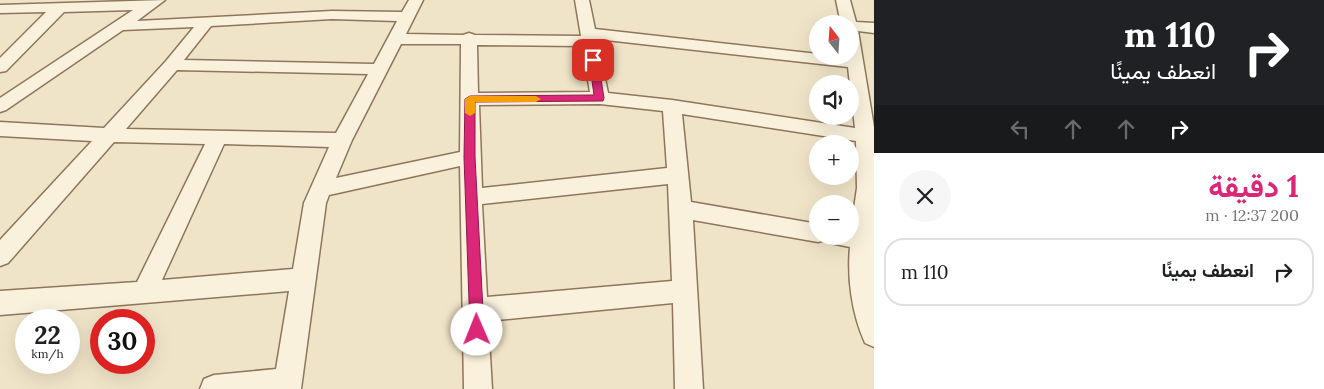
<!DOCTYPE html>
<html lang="ar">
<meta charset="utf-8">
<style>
:root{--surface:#fff;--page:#f6f6f6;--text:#202124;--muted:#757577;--line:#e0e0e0;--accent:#db2777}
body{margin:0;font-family:Lora,Vazirmatn,serif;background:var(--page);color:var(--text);direction:rtl;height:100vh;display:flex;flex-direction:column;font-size:19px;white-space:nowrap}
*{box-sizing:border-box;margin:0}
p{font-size:16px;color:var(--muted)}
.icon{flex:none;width:28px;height:28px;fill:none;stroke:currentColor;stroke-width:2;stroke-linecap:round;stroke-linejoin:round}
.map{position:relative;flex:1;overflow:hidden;direction:ltr}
.details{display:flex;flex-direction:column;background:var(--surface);width:450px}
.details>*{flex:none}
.banner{background:#202124;color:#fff;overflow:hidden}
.needle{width:32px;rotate:343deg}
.fabs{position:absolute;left:809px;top:15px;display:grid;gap:10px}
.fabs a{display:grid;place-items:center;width:50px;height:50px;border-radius:50%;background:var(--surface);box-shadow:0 5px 20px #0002;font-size:25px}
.speed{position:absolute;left:15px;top:309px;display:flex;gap:10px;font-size:25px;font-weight:700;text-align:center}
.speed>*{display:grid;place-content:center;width:65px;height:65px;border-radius:50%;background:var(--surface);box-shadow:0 5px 20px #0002;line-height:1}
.speed small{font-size:12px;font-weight:400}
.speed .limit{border:8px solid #d22;background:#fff;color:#111}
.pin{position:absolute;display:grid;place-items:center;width:42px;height:42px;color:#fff;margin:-21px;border-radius:10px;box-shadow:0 2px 8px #0006}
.me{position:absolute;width:55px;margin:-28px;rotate:359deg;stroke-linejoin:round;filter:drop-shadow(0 0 4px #0008)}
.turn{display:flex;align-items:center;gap:18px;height:105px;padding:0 25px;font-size:22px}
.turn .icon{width:65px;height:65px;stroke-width:2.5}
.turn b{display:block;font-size:35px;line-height:42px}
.lanes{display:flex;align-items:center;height:48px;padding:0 25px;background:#0003;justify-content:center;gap:25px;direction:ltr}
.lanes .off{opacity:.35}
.round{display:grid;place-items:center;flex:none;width:52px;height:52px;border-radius:26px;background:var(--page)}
.summary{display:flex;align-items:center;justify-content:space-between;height:85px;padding:0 25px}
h1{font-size:30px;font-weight:700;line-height:38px;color:var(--accent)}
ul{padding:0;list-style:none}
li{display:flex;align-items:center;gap:15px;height:68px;margin:0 10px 8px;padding:0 15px;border:2px solid var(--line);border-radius:20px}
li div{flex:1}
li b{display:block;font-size:19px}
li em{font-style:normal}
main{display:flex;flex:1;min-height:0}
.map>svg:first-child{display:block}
</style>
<main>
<section class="details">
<div class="banner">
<div class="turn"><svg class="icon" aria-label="right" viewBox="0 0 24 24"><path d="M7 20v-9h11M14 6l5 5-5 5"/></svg><div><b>110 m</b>انعطف يمينًا</div></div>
<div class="lanes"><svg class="icon off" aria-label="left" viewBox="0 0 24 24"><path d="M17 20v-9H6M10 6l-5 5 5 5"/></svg><svg class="icon off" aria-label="ahead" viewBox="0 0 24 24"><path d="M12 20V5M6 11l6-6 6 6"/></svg><svg class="icon off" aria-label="ahead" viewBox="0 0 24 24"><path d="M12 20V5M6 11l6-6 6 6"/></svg><svg class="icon" aria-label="right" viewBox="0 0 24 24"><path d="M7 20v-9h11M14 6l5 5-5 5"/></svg></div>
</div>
<div class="summary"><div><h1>1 دقيقة</h1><p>200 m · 12:37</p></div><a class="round"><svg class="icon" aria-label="close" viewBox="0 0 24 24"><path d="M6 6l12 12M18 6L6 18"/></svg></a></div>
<ul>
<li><svg class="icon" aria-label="right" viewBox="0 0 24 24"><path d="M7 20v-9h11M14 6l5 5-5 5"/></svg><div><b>انعطف يمينًا</b></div><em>110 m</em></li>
</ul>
</section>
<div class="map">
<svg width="874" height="389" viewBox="0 0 874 389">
<rect width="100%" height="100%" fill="#f0e4c8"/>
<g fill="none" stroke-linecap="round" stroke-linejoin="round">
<g stroke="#8d765c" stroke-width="3">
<path id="minor" d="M165,0L137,21L332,11L402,12L409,0H423L406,34L463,35L469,33L475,35L581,36L575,0H589L595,29L818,54V56L846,57L850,56V24H841L836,0H850L856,22L874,23V33L858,31L874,127V347L865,343C852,314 847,279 850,247L830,243L827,237L826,240L818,242L693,220L703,389H675L673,303L488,321L492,389H464L460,166L329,195L326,203L301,389H200L204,379L214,375L276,369L289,291L0,315V291L137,282L205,144L114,142L8,263L0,266V240L92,141L0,136V122L104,128L166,61L194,27L123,30L6,110L0,112V98L133,10L64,12L6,71L0,72V58L46,12L0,13V5ZM332,19L397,21L374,64L184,60L211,26ZM597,39L848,67L855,128L672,100L608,93ZM401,44H461L460,152L336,178L352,140ZM477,45L582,46L590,92L478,93ZM177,70L368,74L336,133L126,129ZM600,104L663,111L667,168L482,188L479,105ZM682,114L856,141L857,188L850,236H818V224L691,202ZM224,144L329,147L304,203L293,269L162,280ZM668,184L672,281L487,297L482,204Z"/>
</g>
<use href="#minor" fill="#faf1dc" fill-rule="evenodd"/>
</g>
<polygon fill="#db2777" stroke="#8e194d" points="590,58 596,58 598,60 604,98 603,101 475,102 475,157 484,330 482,334 477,336 472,334 470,330 464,157 465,99 470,96 594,95 589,60"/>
<polygon fill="#f59e0b" points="470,96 536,96 541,99 536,102 475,102 475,113 470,116 465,113 465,99"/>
</svg>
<div class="fabs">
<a><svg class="needle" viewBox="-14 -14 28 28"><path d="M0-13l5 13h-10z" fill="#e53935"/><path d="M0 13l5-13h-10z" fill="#757577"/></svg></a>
<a><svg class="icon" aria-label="sound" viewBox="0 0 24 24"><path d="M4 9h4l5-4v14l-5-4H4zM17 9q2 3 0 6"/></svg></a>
<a>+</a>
<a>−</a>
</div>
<div class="speed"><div>22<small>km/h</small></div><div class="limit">30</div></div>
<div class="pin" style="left:593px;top:60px;background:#d93025"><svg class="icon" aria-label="arrive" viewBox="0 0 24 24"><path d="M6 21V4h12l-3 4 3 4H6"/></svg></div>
<svg class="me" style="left:477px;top:330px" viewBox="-20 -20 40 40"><circle r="19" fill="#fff"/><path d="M0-13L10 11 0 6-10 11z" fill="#db2777"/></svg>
</div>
</main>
